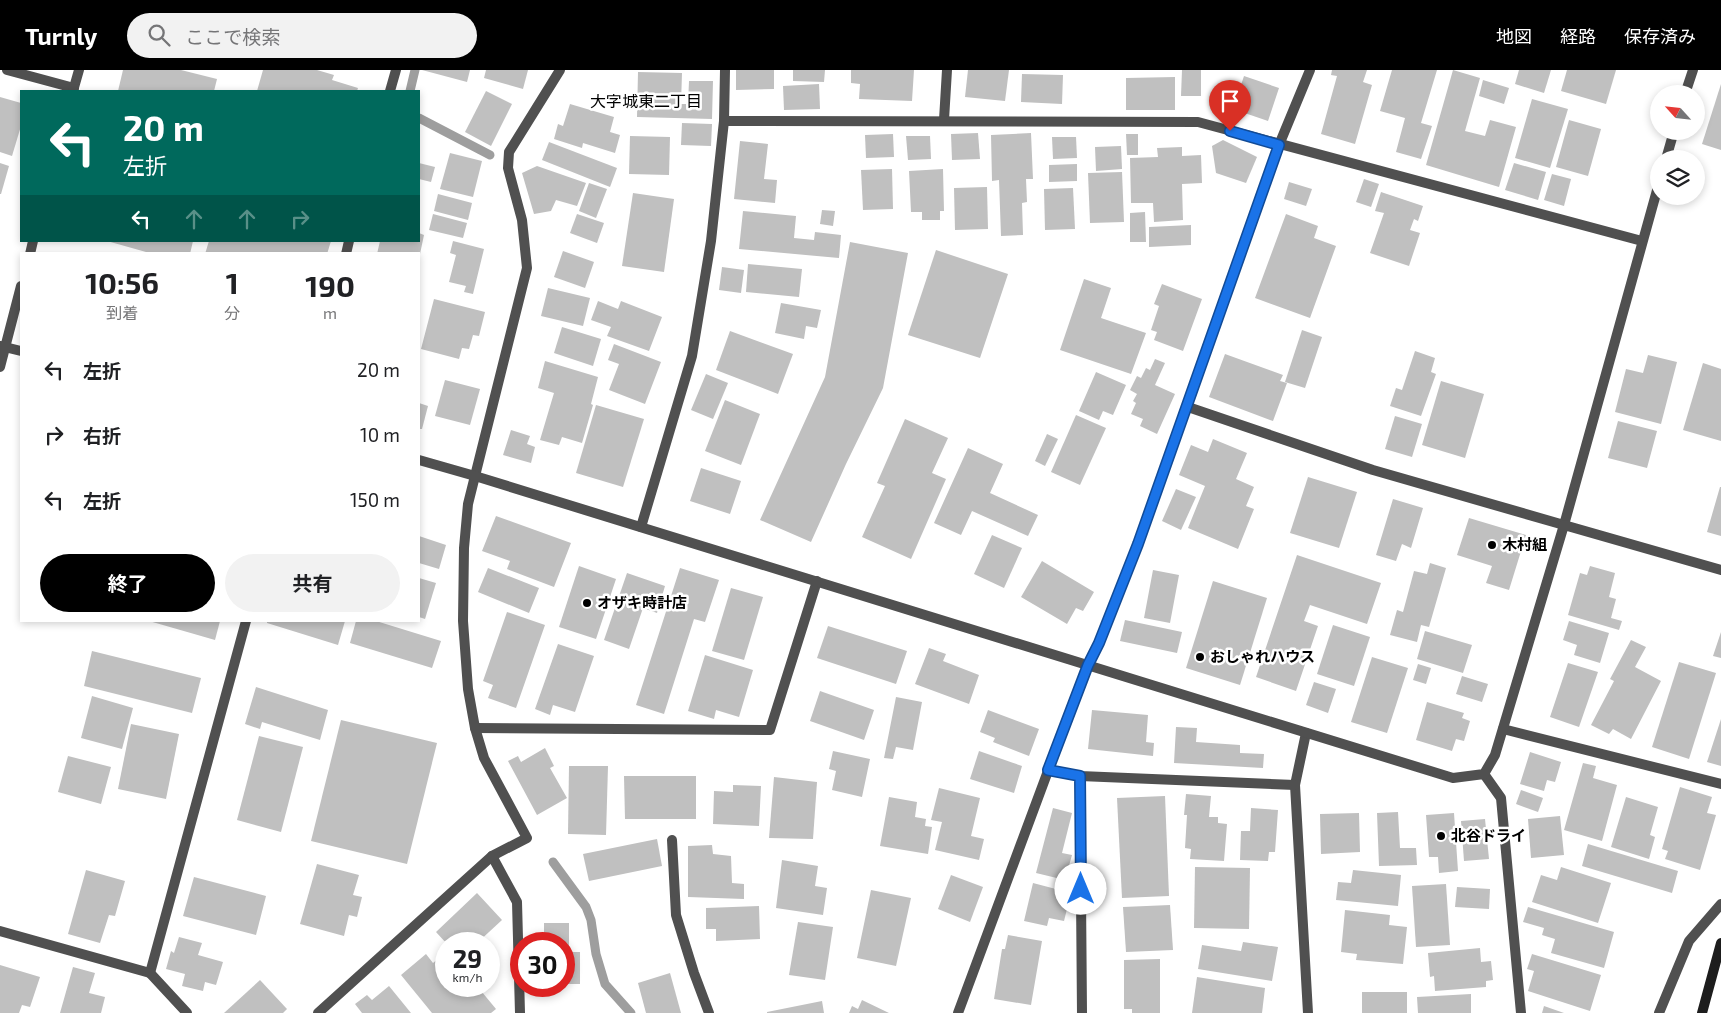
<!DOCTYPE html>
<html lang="ja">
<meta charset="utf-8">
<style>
:root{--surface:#fff;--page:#f2f2f2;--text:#202124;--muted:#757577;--accent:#000}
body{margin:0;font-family:"Exo 2","Noto Sans JP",sans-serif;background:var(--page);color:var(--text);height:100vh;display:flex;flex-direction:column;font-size:19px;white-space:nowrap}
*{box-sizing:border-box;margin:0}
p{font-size:16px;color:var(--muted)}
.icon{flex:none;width:28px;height:28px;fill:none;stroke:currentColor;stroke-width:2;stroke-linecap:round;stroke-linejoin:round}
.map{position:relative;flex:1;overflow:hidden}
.sheet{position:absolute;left:20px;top:182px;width:400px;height:370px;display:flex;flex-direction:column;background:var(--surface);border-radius:0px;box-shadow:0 2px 8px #0003}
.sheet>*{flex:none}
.top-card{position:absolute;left:20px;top:20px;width:400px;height:152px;border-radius:0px;box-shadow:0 2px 8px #0003;background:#00695c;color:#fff;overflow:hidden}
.needle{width:32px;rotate:297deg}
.controls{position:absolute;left:1650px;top:15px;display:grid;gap:10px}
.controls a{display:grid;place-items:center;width:55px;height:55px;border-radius:50%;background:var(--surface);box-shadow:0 2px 8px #0003;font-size:25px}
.speed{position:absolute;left:435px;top:862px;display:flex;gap:10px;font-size:25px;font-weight:700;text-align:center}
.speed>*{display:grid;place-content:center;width:65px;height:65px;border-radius:50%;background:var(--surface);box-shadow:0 2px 8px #0003;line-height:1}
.speed small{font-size:12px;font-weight:400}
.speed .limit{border:8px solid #d22;background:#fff;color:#111}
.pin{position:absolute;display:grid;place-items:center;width:42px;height:42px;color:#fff;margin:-51px -21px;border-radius:50% 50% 50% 0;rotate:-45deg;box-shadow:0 0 5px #0007}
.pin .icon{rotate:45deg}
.me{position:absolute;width:55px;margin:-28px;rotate:0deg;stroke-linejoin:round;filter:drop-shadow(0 0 4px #0008)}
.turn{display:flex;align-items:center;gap:18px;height:105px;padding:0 20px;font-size:22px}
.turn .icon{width:65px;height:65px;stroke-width:2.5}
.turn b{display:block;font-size:35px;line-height:42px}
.lanes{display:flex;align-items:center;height:48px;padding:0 20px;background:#0003;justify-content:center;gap:25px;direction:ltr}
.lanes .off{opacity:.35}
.eta{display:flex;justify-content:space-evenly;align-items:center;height:85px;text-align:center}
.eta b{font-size:30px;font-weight:700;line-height:35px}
.primary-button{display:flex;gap:10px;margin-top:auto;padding:10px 20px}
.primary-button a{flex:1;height:58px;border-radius:30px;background:var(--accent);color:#fff;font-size:20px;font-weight:700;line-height:58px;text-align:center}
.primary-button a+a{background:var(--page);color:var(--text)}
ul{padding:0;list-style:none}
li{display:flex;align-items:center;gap:15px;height:65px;padding:0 20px}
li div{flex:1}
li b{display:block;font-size:19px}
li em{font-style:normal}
header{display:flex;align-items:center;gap:30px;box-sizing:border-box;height:70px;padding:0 25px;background:var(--accent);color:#fff}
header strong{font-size:24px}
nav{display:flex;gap:28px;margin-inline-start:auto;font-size:18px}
.search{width:350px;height:45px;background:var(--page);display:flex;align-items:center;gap:12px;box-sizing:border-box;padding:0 18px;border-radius:28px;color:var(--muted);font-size:19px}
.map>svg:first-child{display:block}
</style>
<header>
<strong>Turnly</strong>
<div class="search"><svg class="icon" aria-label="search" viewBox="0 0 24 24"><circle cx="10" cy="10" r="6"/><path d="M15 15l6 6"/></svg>ここで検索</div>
<nav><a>地図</a><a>経路</a><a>保存済み</a></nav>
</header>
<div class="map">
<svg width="1721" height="943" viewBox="0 0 1721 943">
<rect width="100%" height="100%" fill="#fff"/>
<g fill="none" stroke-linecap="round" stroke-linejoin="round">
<g stroke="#9e9e9e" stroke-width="9">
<polyline points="410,21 415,0"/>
<polyline points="419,48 490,85"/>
<polyline points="553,792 586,837 591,850 596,884 605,914 631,943"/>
</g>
</g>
<g fill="#c0c0c0">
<polygon points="123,0 181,0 217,9 214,21 118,21"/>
<polygon points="263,0 317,0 334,5 332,10 358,18 357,21 257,21"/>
<polygon points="422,0 470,0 467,12"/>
<polygon points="486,0 528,0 523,19 484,8"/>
<polygon points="736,0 774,0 774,19 736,20"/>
<polygon points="793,0 825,0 824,12 793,11"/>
<polygon points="851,0 914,0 912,31 859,29 860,14 851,13"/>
<polygon points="968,0 1009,0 1005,31 965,27"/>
<polygon points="1182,0 1201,0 1201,26 1181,26"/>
<polygon points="1332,0 1367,0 1363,12 1372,15 1355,74 1321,64 1337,6 1331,5"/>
<polygon points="1392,0 1437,0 1421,53 1432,56 1421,89 1396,82 1405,48 1380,41"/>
<polygon points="1453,0 1480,8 1465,61 1485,66 1490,50 1516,57 1499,117 1426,95"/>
<polygon points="1519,0 1551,0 1544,23 1515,14"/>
<polygon points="1567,0 1616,0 1606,34 1561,21"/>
<polygon points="638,2 682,3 681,34 688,34 689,11 713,11 712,49 637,47"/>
<polygon points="1022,4 1063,5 1062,34 1021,32"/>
<polygon points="1244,6 1279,18 1268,51 1233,39"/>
<polygon points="1175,7 1175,40 1126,40 1126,8"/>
<polygon points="1483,10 1509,18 1504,34 1479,26"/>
<polygon points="819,14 820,39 784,40 783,16"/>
<polygon points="1721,14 1721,80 1702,74"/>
<polygon points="486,21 512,34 491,76 465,62"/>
<polygon points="0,27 21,33 21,56 12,86 0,82"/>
<polygon points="1532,29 1568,39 1550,98 1515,88"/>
<polygon points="570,34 614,47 610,62 620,65 615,83 583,73 582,78 554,69 558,54 563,56"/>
<polygon points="1569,50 1601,59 1588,106 1556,97"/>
<polygon points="682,53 712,54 711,76 681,75"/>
<polygon points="978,63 980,89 952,90 951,64"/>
<polygon points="1031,63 1033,109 1026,109 1027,132 1022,133 1023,165 1001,166 999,110 992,111 991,65"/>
<polygon points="893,64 894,87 866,88 865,65"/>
<polygon points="1126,64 1138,64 1138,85 1127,85"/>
<polygon points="630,66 670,67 669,105 629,104"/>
<polygon points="906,66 930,66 931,89 908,90"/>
<polygon points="1052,67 1076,67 1077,88 1053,89"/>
<polygon points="1223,70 1257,87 1246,113 1216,103 1212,76"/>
<polygon points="740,71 768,74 764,109 777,110 775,133 734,129"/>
<polygon points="549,72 617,98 610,117 542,90"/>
<polygon points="1121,76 1122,99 1096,101 1095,77"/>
<polygon points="1182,77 1182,86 1201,85 1202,113 1182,114 1183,150 1154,152 1153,133 1131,133 1130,88 1158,87 1157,78"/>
<polygon points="450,83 482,91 473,127 440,119"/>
<polygon points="0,93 9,96 1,124 0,124"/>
<polygon points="419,93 435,97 431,112 419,109"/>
<polygon points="1514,93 1546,102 1538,130 1505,120"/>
<polygon points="1077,94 1077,111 1049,112 1049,95"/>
<polygon points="537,96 586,113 577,136 556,130 551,141 534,144 522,103"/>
<polygon points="892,99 893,139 863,140 861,100"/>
<polygon points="943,99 944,141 940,141 940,150 922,150 922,142 911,142 909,101"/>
<polygon points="1122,102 1124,152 1090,153 1088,103"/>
<polygon points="1552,104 1571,109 1564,136 1544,130"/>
<polygon points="1364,109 1379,114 1371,137 1356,132"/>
<polygon points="1289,112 1312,119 1306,136 1284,129"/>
<polygon points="589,113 607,119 596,148 579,141"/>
<polygon points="987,117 988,159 955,160 954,118"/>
<polygon points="1073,118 1075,159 1045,160 1044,119"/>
<polygon points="1381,122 1423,136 1418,151 1414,149 1410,160 1420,163 1409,196 1370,183 1384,143 1375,141"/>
<polygon points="633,123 674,129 664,202 622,196"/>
<polygon points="438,124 472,133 468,150 434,141"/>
<polygon points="822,140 835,141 833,156 820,154"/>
<polygon points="743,141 796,146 794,168 814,170 815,162 841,165 839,188 739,179"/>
<polygon points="1145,142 1146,172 1130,172 1130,143"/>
<polygon points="433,144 467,153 463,168 429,160"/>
<polygon points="577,144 604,153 597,173 570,163"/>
<polygon points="1286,144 1318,156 1314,168 1336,176 1310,248 1255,228"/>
<polygon points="1191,155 1191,175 1149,177 1149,157"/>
<polygon points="419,163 424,165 420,184 377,184 380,171 419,171"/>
<polygon points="107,171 193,171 190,184 146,184 146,182"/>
<polygon points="209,171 331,171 327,184 205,184"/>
<polygon points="453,171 484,179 473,224 464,222 466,216 449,212 456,185 450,183"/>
<polygon points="850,172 908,183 883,318 846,394 811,472 760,450 825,307"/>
<polygon points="936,180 1008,204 980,288 908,265"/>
<polygon points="563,181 594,192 585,218 554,207"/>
<polygon points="748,194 802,199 799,227 746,222"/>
<polygon points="722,197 744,200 741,223 719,220"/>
<polygon points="1084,209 1111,218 1101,248 1146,263 1131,304 1060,280"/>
<polygon points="1162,214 1202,229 1183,281 1154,270 1157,262 1151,260 1159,236 1154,234"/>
<polygon points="548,218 590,228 583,256 541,246"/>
<polygon points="434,229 485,242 479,266 473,265 469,279 462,278 459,289 421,279"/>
<polygon points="598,231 618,239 621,231 662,247 649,281 607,266 611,257 591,250"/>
<polygon points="781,233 821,240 817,258 806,256 804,269 775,263"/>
<polygon points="562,257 601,269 593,296 554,283"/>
<polygon points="1302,260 1322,267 1305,318 1285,312"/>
<polygon points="730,261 793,284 778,324 716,300"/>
<polygon points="614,274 661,292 645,334 609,320 619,294 608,290"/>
<polygon points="1415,281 1435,288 1431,302 1436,304 1421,346 1390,336 1396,318 1402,320"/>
<polygon points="1225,284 1283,305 1280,311 1287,313 1273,351 1209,327"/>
<polygon points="1648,285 1677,292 1661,354 1615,342 1626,299 1643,303"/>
<polygon points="1155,289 1165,293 1155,315 1175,324 1157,364 1140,356 1143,349 1131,344 1136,333 1133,331 1137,324 1130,320 1137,306 1141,308 1146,298 1150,300"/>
<polygon points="545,291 598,307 591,334 593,335 582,373 562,367 559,375 540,370 554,323 538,318"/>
<polygon points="1703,293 1721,299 1721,371 1683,360"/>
<polygon points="1096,302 1126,315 1113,345 1103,341 1099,350 1079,341"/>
<polygon points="706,304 728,313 713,349 691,340"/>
<polygon points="445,310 480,319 470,355 435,346"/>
<polygon points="1441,311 1484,324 1465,388 1422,375"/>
<polygon points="725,330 760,344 741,395 705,381"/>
<polygon points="419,333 428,336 422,359 419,359"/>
<polygon points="596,335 644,349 623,417 576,403"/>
<polygon points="1076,345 1106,358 1080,415 1051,402"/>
<polygon points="1395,346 1422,354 1412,387 1385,379"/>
<polygon points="905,349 948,368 932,403 946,409 911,489 862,467 885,416 877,413"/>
<polygon points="1618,351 1657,361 1647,398 1608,388"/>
<polygon points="511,360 530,366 527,374 535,377 531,393 503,385"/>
<polygon points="1047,364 1058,369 1045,396 1035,391"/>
<polygon points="1213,369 1247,383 1236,409 1254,417 1246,436 1254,439 1238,479 1188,458 1205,416 1179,405 1191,375 1208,382"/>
<polygon points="968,378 1003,394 990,423 1038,445 1028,466 972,441 961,465 934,453"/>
<polygon points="701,398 741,411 730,444 690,431"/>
<polygon points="1308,407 1357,422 1339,478 1290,463"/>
<polygon points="1720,417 1721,417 1721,466 1707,462"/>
<polygon points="1176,419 1196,427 1181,460 1162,451"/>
<polygon points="1393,429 1423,438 1411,478 1402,474 1396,491 1376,485"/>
<polygon points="496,446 571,473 554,517 507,499 510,491 482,481"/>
<polygon points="1469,448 1526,465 1509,520 1486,513 1492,496 1457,485"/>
<polygon points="992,465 1022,478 1004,518 974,504"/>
<polygon points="419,466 446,475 439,499 419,493"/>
<polygon points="1297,485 1381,513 1367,554 1310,535 1304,551 1318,556 1296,621 1256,607"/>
<polygon points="1042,491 1094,522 1083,541 1076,538 1067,554 1021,527"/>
<polygon points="1430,493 1446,498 1429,557 1421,555 1417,572 1390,565 1397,540 1403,542 1414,501 1427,504"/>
<polygon points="579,496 616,509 596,569 559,557"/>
<polygon points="1590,496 1615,503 1609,527 1616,529 1611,548 1622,551 1619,560 1568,545 1580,503 1587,505"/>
<polygon points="488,498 539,518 529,543 478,522"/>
<polygon points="680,498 719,510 705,552 694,549 664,644 636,635"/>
<polygon points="1153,500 1179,505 1170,553 1144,548"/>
<polygon points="627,503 665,516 657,543 643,538 629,579 604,570"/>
<polygon points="419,508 436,513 425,549 419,547"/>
<polygon points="1213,511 1267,528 1240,615 1186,598"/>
<polygon points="731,518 763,527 744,590 712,581"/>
<polygon points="507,542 545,555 516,638 488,628 493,615 483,611"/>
<polygon points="1125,550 1182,562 1177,583 1120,571"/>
<polygon points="149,551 220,551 215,570"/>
<polygon points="267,551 345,551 338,575 267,553"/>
<polygon points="356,551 376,551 441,571 432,598 350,573"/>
<polygon points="1569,551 1609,563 1600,593 1574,585 1577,575 1563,570"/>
<polygon points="1333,555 1370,567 1354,616 1317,604"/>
<polygon points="828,556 907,581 896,614 817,588"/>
<polygon points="1425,561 1472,575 1463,603 1417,589"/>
<polygon points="1721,562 1721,588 1713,586"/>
<polygon points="1631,570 1646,577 1635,597 1661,611 1631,669 1613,659 1609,664 1591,655 1614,611 1610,609"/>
<polygon points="558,574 594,586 575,642 553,635 550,645 535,639"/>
<polygon points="929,578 946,584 943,591 979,605 969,634 915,614"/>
<polygon points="92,581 201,608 192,643 84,616"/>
<polygon points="705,585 753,600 739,647 716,640 714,649 688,641"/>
<polygon points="1372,587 1408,598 1387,663 1351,652"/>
<polygon points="1679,592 1716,603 1689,689 1652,677"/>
<polygon points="1568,593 1598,602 1579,657 1550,647"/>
<polygon points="1418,594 1431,598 1426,614 1413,610"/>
<polygon points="1462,606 1488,614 1482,632 1456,624"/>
<polygon points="1314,612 1336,619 1328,643 1306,635"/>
<polygon points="256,617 328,640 320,670 262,652 260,659 245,654"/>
<polygon points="820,621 874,640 864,670 810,651"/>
<polygon points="92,626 133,638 122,679 81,668"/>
<polygon points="896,627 922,632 913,680 896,677 893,689 884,688"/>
<polygon points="1427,632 1464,643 1462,648 1470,651 1464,671 1456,669 1452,681 1416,670"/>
<polygon points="988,640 1039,659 1029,686 993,672 995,668 980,662"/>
<polygon points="1092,640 1148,645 1146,672 1154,673 1153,686 1088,679"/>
<polygon points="1721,649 1721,696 1707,692"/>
<polygon points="341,650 437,673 407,794 311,771"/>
<polygon points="131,654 179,664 166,729 118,719"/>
<polygon points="1176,657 1197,658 1196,672 1240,675 1240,683 1264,684 1263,698 1174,693"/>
<polygon points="259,666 303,677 281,762 237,750"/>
<polygon points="545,678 554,696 550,698 567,728 537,745 508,691 518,686 521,692"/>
<polygon points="833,681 870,689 862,727 832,720 836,701 829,699"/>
<polygon points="979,681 1022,696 1014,723 970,709"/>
<polygon points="1530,682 1561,692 1555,712 1547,710 1544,721 1520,714"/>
<polygon points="68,686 111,697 101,734 58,722"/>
<polygon points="1583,693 1596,696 1593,708 1617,715 1602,771 1564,760"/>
<polygon points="569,696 608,696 606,765 568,764"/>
<polygon points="624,706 696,706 696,749 625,749"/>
<polygon points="774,707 817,712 813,769 769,768"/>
<polygon points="733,715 761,716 759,756 713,754 714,721 733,722"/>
<polygon points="1680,717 1712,727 1707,743 1716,745 1700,800 1665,789 1668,781 1662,779"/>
<polygon points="939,718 980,728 971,766 984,769 979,790 935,780 942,752 931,750"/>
<polygon points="1521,720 1543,728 1538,742 1516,734"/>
<polygon points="1186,724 1211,726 1209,747 1218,747 1218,753 1227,754 1224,791 1190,789 1191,779 1185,778 1187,745 1184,745"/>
<polygon points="1165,726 1169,826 1122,828 1117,728"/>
<polygon points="889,727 917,732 915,747 926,749 925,756 932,757 928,784 880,776"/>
<polygon points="1626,727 1658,737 1650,765 1655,767 1649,789 1611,777"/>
<polygon points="1053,738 1072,743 1062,783 1072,785 1065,810 1036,803"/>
<polygon points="1251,738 1278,740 1275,782 1269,782 1268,791 1240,790 1241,761 1250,761"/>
<polygon points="1398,742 1400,778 1416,778 1417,795 1379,796 1377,743"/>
<polygon points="1359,743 1360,782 1321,784 1320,744"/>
<polygon points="1454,743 1458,801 1439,803 1438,787 1429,787 1426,745"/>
<polygon points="1560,746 1564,785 1531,788 1528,749"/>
<polygon points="1485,749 1489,789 1464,791 1461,751"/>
<polygon points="657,769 662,796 589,811 583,784"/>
<polygon points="1588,774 1678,801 1672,823 1582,796"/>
<polygon points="712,775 713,784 731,786 732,813 744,814 744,829 688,827 688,776"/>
<polygon points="782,790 818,796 815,816 827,818 823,845 776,838"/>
<polygon points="317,794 359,805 353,825 362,827 357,847 349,845 344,866 300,854"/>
<polygon points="1195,797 1250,798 1249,859 1194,858"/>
<polygon points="1561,797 1611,813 1598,853 1532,832 1541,805 1557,810"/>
<polygon points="86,800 125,811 115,846 109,845 100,873 68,864"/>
<polygon points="1353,800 1401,805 1398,836 1336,830 1338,812 1351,813"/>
<polygon points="951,805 983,817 970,852 938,839"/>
<polygon points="194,807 266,826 256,865 183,846"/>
<polygon points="1033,813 1071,823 1064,851 1049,848 1047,856 1024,851"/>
<polygon points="1446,814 1450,875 1416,877 1412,816"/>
<polygon points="1457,817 1490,819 1489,839 1455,837"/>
<polygon points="871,820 911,828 896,896 857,888"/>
<polygon points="477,823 502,850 476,874 470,874 468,872 466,874 447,874 436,862"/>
<polygon points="1170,835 1173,880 1126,882 1123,837"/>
<polygon points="759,836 760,869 716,871 716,859 706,859 706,838"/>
<polygon points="1528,837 1614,862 1604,898 1551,883 1555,869 1542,865 1544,858 1523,852"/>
<polygon points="1345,840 1390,845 1389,855 1407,857 1403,894 1356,890 1357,884 1341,882"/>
<polygon points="798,852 833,857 825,910 789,905"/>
<polygon points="544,853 569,853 569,882 580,882 580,914 564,914 564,874 544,874"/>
<polygon points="1008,865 1042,871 1031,935 994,929 1002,879 1005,879"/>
<polygon points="179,867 202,873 198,885 223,892 216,915 205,912 203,921 182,916 185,904 166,899 171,881 174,883"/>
<polygon points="1243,872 1278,877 1272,911 1198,899 1202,875 1241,881"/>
<polygon points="1480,878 1481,892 1491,891 1493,910 1486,911 1486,917 1435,921 1434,906 1430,907 1428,883"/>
<polygon points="446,882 446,916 477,916 496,939 491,943 432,943 401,905 426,884 433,893"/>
<polygon points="1532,884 1601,905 1590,941 1528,921 1534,901 1527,899"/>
<polygon points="1160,889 1160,943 1132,943 1132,939 1124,939 1124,890"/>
<polygon points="0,895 40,907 30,937 22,935 19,943 0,943"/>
<polygon points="73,897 95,903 89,923 105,927 101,943 60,943"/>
<polygon points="670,903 681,943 646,943 638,913"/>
<polygon points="1197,907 1265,918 1262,943 1192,943"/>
<polygon points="260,910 287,939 283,943 224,943"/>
<polygon points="389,916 411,943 362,943 355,934 367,925 372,930"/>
<rect x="1362" y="922" width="45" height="21"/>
<polygon points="1471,924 1471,943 1418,943 1417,927"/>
<polygon points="862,930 889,943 849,943 852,936 858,939"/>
<polygon points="822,931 824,943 767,943 767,942"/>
<polygon points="1544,936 1564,943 1542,943"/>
</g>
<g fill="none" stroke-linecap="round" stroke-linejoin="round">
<g stroke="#505050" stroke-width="10">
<polyline points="7,0 74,18"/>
<polyline points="390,21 396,0"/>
<polyline points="1685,24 1693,0"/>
<polyline points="944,50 947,0"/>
<polyline points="724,51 1198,52 1642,171"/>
<polyline points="1666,89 1674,61"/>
<polyline points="346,184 349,171"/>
<polyline points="1188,337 1373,400 1564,455 1659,113"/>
<polyline points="641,457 692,286 711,171 724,51 725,0"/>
<polyline points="475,658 770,660 817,511"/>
<polyline points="1503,659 1721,714"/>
<polyline points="1306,663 1295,715 1308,943"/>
<polyline points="1048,700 1080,706 1295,715"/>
<polyline points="1484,704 1501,728 1521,943"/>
<polyline points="1080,706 1082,943"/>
<polyline points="672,770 676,845 694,903 709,943"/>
<polyline points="492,786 517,832 520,943"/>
<polyline points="0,861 150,903 246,551"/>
<polyline points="150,903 187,943"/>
<polyline points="318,943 492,786 527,768 484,688 475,658 468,619 463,551 464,478 468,434 527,198 522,150 508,98 509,82 560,0"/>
<polyline points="958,943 1077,623 1088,595 1099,573 1138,474 1279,75 1310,0"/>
<polyline points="1659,943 1689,871 1721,834"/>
</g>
<g stroke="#505050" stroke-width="10">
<polyline points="73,21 79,0"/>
<polyline points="30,184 33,171"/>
<polyline points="1,276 21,281"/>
<polyline points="0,297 21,216"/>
<polyline points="419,390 475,406 1453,708 1484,704 1495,685 1564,455 1721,500"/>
</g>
<polyline stroke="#1d1d1d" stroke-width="10" points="1702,943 1721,873"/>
</g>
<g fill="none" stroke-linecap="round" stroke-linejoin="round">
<g stroke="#114b97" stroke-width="12">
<polyline id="route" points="1081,819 1080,706 1048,700 1088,595 1099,573 1138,474 1279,75 1230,61"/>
</g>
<use href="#route" stroke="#1a73e8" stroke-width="9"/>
</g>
<g fill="#000" stroke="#fff" stroke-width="2">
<circle cx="1492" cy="475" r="5"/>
<circle cx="587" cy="533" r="5"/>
<circle cx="1200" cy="587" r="5"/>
<circle cx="1441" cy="766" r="5"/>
</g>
<g text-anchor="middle" stroke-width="5" stroke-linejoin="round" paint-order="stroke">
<g font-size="15" font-weight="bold" fill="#000" stroke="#fff" text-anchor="start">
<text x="1502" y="480">木村組</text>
<text x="597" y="538">オザキ時計店</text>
<text x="1210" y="592">おしゃれハウス</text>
<text x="1451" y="771">北谷ドライ</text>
</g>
<g font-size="16" fill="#000" stroke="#fff">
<text x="646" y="37">大字城東二丁目</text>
</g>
</g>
</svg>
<div class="controls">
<a><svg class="needle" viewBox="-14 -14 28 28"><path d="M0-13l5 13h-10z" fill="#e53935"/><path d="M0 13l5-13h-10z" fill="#757577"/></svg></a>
<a><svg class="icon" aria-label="layers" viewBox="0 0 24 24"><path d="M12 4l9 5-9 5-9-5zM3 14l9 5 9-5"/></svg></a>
</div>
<div class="speed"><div>29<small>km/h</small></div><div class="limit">30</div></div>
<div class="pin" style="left:1230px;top:61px;background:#d93025"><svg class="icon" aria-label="arrive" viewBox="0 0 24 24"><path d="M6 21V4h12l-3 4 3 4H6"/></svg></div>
<svg class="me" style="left:1081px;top:819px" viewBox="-20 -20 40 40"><circle r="19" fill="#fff"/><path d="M0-13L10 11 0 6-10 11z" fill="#1a73e8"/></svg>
<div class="top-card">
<div class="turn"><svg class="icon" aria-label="left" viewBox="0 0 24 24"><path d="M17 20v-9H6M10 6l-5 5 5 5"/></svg><div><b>20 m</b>左折</div></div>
<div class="lanes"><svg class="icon" aria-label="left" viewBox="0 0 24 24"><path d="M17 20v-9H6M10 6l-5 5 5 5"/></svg><svg class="icon off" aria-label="ahead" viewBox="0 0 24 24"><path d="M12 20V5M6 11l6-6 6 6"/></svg><svg class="icon off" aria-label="ahead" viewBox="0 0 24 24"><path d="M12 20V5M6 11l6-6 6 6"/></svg><svg class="icon off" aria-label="right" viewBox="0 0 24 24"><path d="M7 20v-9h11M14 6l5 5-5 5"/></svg></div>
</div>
<section class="sheet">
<div class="eta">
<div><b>10:56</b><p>到着</p></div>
<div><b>1</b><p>分</p></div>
<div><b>190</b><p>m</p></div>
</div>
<ul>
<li><svg class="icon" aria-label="left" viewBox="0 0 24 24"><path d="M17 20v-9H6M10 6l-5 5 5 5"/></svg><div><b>左折</b></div><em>20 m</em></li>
<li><svg class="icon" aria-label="right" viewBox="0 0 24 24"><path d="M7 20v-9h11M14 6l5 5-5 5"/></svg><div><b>右折</b></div><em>10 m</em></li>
<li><svg class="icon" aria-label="left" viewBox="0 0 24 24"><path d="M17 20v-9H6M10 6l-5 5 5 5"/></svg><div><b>左折</b></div><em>150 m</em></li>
</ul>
<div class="primary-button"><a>終了</a><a>共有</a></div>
</section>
</div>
